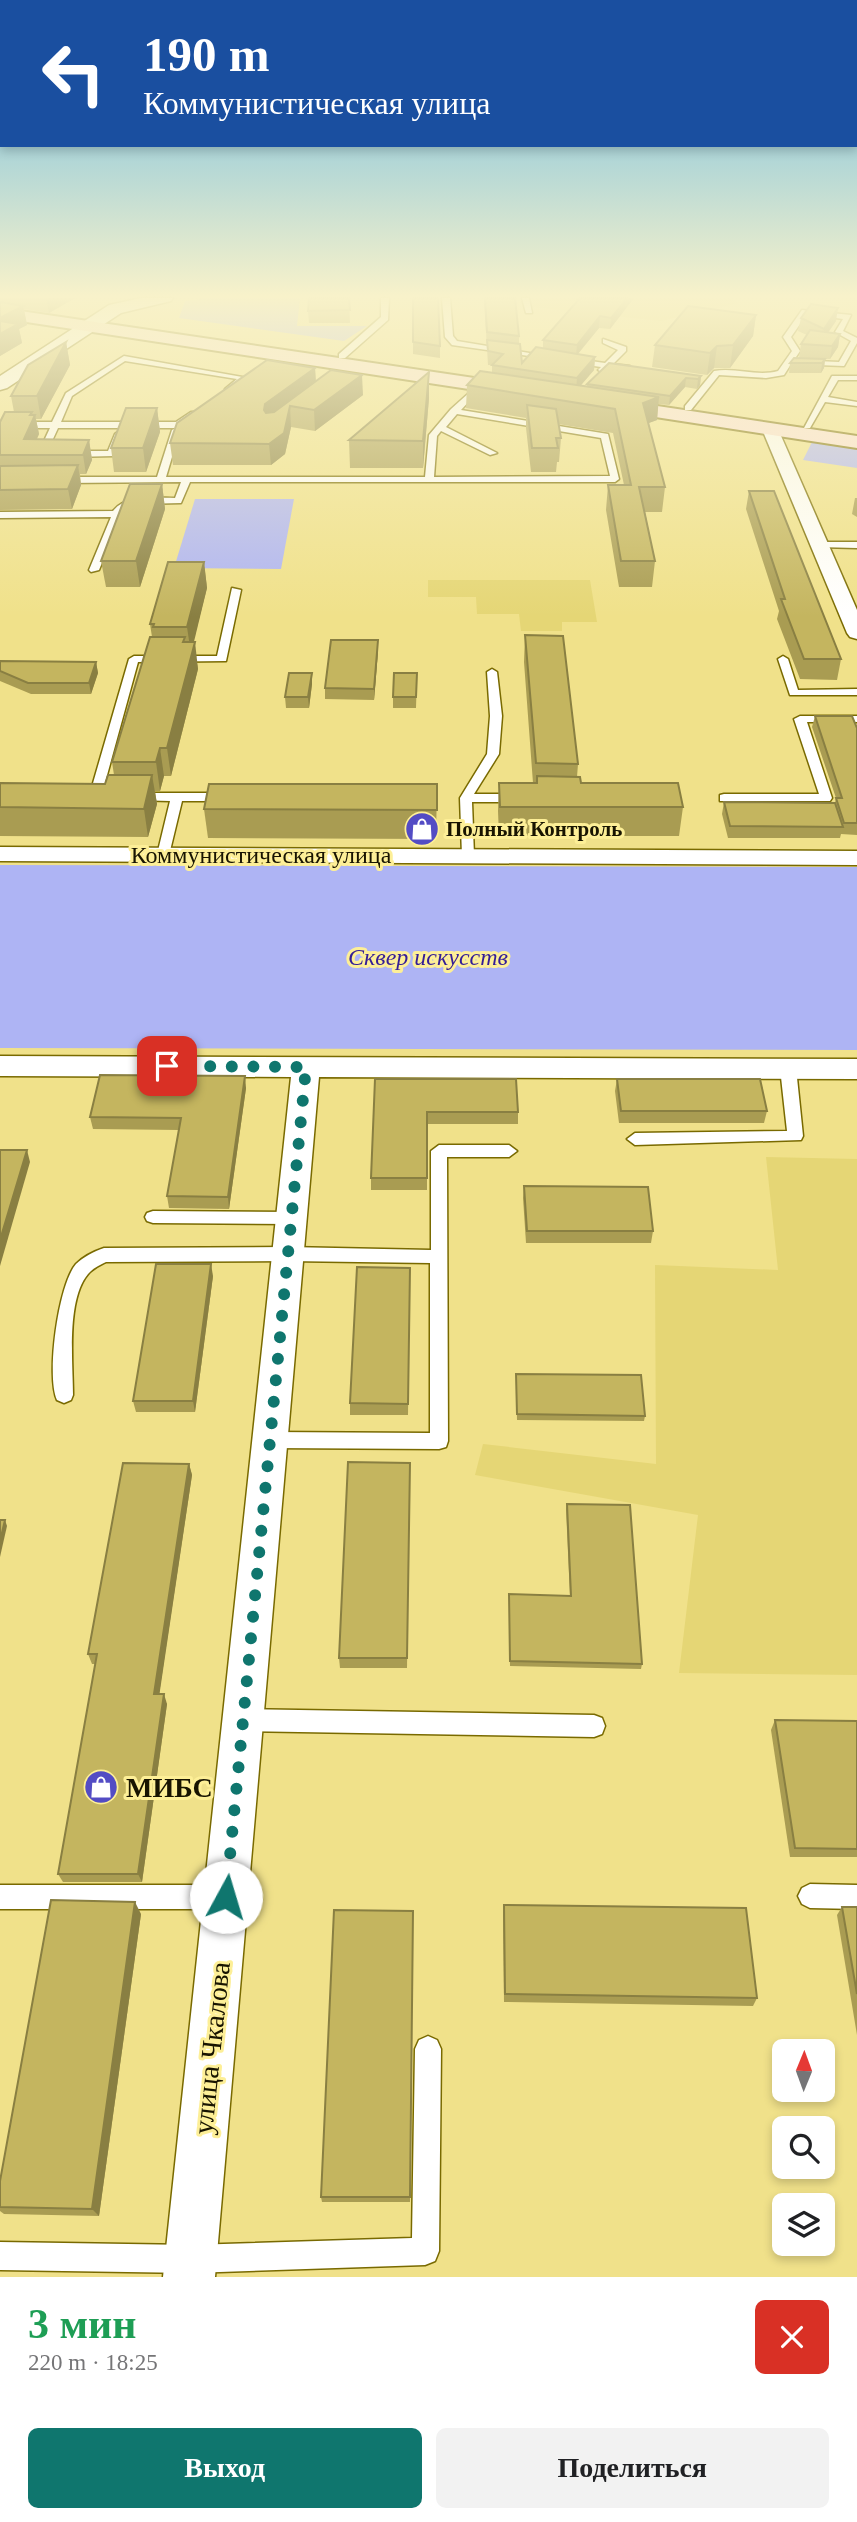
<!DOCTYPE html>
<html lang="ru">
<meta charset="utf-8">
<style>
:root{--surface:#fff;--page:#f2f2f2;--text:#202124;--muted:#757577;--accent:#0f766e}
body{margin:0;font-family:Georgia,serif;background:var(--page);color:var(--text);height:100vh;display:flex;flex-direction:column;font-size:26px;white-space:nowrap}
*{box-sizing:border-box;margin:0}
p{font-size:23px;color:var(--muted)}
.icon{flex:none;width:38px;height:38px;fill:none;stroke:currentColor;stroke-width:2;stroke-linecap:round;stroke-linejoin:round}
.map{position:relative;height:2277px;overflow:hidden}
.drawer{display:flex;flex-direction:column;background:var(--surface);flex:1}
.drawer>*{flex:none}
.hud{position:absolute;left:0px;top:0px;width:858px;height:147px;box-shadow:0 4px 10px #0003;background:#1a4fa0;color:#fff;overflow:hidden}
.needle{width:46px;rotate:1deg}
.tools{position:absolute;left:772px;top:2039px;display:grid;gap:14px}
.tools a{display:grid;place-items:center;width:63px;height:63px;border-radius:10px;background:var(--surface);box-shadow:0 4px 10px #0003;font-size:35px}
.pin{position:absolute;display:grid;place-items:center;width:60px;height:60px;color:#fff;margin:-30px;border-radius:14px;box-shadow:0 4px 10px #0006}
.me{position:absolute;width:77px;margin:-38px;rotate:6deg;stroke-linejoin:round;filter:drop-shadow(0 0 5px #0008)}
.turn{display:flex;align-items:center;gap:24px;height:147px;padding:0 28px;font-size:32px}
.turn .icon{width:91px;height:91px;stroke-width:2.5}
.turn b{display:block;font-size:49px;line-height:60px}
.round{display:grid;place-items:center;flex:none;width:74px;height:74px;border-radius:10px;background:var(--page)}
.headline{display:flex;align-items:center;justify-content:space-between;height:119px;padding:0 28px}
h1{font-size:42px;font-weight:700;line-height:52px;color:#1e9e55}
.cta{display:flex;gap:14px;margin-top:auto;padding:14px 28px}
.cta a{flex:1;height:80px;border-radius:10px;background:var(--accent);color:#fff;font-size:28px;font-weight:700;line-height:80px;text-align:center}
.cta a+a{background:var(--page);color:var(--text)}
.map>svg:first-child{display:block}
</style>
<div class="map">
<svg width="857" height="2277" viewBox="0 0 857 2277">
<rect width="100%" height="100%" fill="#f0e18a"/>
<g fill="#e5d675">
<polygon points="531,298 728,298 739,303 661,321 533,307"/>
<polygon points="428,580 590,580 597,622 562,622 562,631 521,631 519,614 477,614 476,597 428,597"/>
<polygon points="766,1157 857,1159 857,1675 679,1673 698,1515 475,1475 483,1444 656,1464 655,1265 778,1270"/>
</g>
<g fill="#aeb4f4">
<polygon points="207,298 300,298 297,326 367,326 344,341 179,318 185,301"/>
<polygon points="812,442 857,449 857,468 803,460"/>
<polygon points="195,499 294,499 281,569 174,568"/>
<polygon points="0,865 857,867 857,1050 0,1048"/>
</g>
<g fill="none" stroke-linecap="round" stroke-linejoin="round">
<g stroke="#796a00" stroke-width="3">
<g id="service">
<polygon points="381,298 389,298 388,320 345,358 339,358 339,354 381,317"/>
<polygon points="442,298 450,298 453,336 457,341 554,357 550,359 452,345 445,337"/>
<polygon points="522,298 529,298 532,313 526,313"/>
<path d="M802,310L851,315L843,331L857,338V343L844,366L791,364L784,375L766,378L719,375L691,410H685V406L714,371C736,367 757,377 778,371L792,351L783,337ZM807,314L843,319L835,332L851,341L839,362L794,360L800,351L791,337Z"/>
<polygon points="603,339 626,347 626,351 613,364 630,366 630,370 609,368 602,372 598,370 601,367 573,363 576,359 605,363 618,350 603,343"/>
<path d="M124,356L248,378L229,391L225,389L237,379L125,361L72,396L61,422H176L191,412H197V416L176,428L180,430L166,477H425L429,435L451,409L480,383L484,385L461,410L608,434L619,479L615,482H190L181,503L140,504L123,511L99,570L91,572L89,570L111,517L0,518V512L113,511C126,494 156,498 175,498L181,482L62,483L58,480L62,477H157L172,430L176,428H58L47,452L49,454L42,457L38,454L50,428H0V422H52L66,393ZM457,414L601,438L610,476L434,477L437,436L441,431L490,455L497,453L446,427Z"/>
<polygon points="832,376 857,376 857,380 838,380 828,397 857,402 857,406 825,402 810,428 804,428"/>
<polygon points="119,431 123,434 114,456 71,457 67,454 71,451 108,451 115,434"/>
<polygon points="820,542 857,542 857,548 817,547 817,543"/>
<polygon points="232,588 241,590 226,661 138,662 101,797 95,801 91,800 89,797 129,659 134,656 217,656"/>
<polygon points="783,656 788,659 798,690 857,689 857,695 790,695 778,659"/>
<polygon points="492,669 497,672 502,716 499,754 474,794 520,794 526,798 520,802 472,802 474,856 468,860 462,856 460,798 487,754 490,716 487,672"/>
<polygon points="800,716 857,716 857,722 807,722 832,798 830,801 720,801 720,795 724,794 819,794 794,719"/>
<polygon points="135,793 229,793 235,797 229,801 182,801 169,855 163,859 157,855 170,801 131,800 129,797"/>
<polygon points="788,1063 796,1068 803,1136 801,1140 635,1145 627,1139 635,1133 787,1131 780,1068"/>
<path d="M439,1145H509L517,1151L509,1157H447L448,1441L446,1447L439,1449L269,1448L262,1446L260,1440L262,1434L269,1432L430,1433V1263L288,1261L106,1262C100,1265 93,1268 88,1274C66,1300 73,1363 73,1395L71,1400L64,1403L57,1400C46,1377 58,1285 76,1264C83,1257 95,1251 104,1248L288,1247L431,1250V1151Z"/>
<polygon points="153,1211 291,1212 297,1214 299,1218 297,1222 291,1224 153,1223 147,1221 145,1217 147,1213"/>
<polygon points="243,1709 594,1715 602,1718 605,1726 602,1734 594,1737 243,1731 235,1728 232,1720 235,1712"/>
<polygon points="810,1884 857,1885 857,1909 810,1908 802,1904 798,1896 802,1888"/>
<polygon points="0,1885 225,1885 233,1889 237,1897 233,1905 225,1909 0,1909"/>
<polygon points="428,2036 437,2040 441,2049 439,2251 435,2261 425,2265 191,2273 0,2270 0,2242 191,2245 412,2238 415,2049 419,2040"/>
</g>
</g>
<g stroke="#796a00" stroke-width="3">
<g id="minor">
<polygon points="770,424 778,429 857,610 857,639 850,637 847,633 762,429"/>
<polygon points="0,847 857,851 857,865 0,861"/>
<polygon points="0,1056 857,1059 857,1079 319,1077 215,2277 163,2277 291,1077 0,1076"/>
</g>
</g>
<g stroke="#796a00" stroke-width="3">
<polygon id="tertiary" points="141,298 173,298 171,301 121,313 7,388 0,390 0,376 109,305"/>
</g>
<g stroke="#796a00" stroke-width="4">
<g id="secondary">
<polygon points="0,308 521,385 531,391 521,397 0,318"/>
<polygon points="604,398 857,436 857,448 597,408 594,404 597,400"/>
</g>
</g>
<use href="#service" fill="#fff" fill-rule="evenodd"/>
<use href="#minor" fill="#fff" fill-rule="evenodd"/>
<use href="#tertiary" fill="#fff" fill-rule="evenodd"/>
<use href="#secondary" fill="#fce1d8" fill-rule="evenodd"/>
</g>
<g fill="#a99c52">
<polygon points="0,298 75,298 49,313 24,309 27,325 19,329 22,343 0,356"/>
<polygon points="349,298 350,323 309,323 308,311"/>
<polygon points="413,298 440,346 440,358 413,354"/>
<polygon points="484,298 515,298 519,336 519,344 522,363 543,348 543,340 578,301 574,298 634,298 610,329 599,328 578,354 595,357 594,370 581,385 587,386 587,384 701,376 700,385 697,389 685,387 669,405 658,404 657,420 648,423 665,487 662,512 645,512 655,561 652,587 619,587 606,510 608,485 624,485 613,433 558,424 561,438 559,462 557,462 556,472 531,472 526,428 526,418 466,408 467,385 492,372 492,365 488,365"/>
<polygon points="756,315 753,336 730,368 714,368 707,375 652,367 655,345"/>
<polygon points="801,318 836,321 828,333 840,334 838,347 830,359 799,358 801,344 807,335 798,331"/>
<polygon points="66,342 70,365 41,419 36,419 39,434 37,439 89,440 92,460 86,474 80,474 81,485 72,509 0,510 0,422 14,412 11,396"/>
<polygon points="825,359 824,368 821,373 789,373 790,363"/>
<polygon points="315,368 316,381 363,395 315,431 291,427 285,454 271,465 173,465 170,443"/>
<polygon points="429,398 423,468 350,468 349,440"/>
<polygon points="157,408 160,432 146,472 114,472 111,448"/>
<polygon points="162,484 165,509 140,587 106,587 101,561"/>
<polygon points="749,491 841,659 837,680 800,679 777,619 779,611 746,509"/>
<polygon points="855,498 857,498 857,517 852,514"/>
<polygon points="204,562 207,588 193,642 198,669 171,776 164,776 160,791 155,791 157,804 148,837 0,836 0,783 105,784 114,775 112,762 152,637 150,624"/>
<polygon points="525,635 578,764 577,777 581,783 683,807 679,836 499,836 498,811 499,783 533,783 524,662"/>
<polygon points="378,651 374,700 325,699 325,688"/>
<polygon points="0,661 96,662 98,673 91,694 31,694 0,681"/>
<polygon points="312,673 312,684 309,708 286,708 285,697"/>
<polygon points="417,673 416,708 393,708 393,697"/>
<polygon points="815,716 857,728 857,835 841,834 840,838 728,838 722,814 724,802 835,803 836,798 812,727"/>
<polygon points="437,784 436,839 208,838 204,809"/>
<polygon points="375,1079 518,1112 518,1124 427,1124 427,1190 371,1190 371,1178"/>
<polygon points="617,1079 767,1111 764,1123 619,1123 615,1091"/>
<polygon points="246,1088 229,1209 169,1208 167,1196 179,1130 93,1129 90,1117"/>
<polygon points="524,1186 653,1231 651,1243 526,1243 523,1198"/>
<polygon points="410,1268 408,1415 350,1415 350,1403"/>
<polygon points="213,1276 195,1412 136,1412 133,1401"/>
<polygon points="516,1374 645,1416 644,1421 517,1420"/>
<polygon points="410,1463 407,1668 340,1668 339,1658"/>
<polygon points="189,1464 192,1475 159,1694 167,1704 142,1882 63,1882 58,1874 96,1664 92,1664 88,1654"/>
<polygon points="567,1504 642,1664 641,1669 510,1666 509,1594 570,1596 566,1509"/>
<polygon points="775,1720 857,1721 857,1857 790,1857 771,1730"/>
<polygon points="504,1905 757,1998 753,2006 504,2002 503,1913"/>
<polygon points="842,1907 857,1907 857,2035 837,1915"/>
<polygon points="413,1911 410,2202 322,2202 321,2197"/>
<polygon points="141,1914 99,2216 4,2214 0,2211 0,2181"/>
</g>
<g fill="#897f42">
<polygon points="46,298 75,298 49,313"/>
<polygon points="627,298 634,298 610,329 611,318"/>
<polygon points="23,306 27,325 19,329 22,343 0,356 0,318"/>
<polygon points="838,308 836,321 821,342 824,329"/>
<polygon points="756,315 753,336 730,368 733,345"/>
<polygon points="600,316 599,328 576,356 577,345"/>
<polygon points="840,334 838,347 830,359 832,346"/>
<polygon points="66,342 70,365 41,419 37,396"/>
<polygon points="717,346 714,368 707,375 710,353"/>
<polygon points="595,357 594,370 576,391 577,378"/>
<polygon points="825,359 824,368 821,373 822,363"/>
<polygon points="315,368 316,388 290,406 291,427 285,454 271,465 269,444 264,410 265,404"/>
<polygon points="429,372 429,398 423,468 423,441"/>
<polygon points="362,375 363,395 315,431 314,410"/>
<polygon points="701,376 700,385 697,389 698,379"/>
<polygon points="686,378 685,387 669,405 670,396"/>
<polygon points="659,397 657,420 641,426 643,403"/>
<polygon points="157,408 160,432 146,472 143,448"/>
<polygon points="32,412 33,420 35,415 39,434 29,455 24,439"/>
<polygon points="89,440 92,460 86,474 83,455"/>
<polygon points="78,465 81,485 72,509 68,489"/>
<polygon points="162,484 165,509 140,587 136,561"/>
<polygon points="204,562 207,588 191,654 187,627"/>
<polygon points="378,640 378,651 374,700 374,689"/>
<polygon points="195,642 198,669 171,776 167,748"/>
<polygon points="96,662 98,673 91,694 89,683"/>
<polygon points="312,673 312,684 309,708 308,697"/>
<polygon points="160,748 164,776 160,791 156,762"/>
<polygon points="152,775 157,804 148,837 144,809"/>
<polygon points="245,1076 246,1088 229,1209 228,1197"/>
<polygon points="27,1150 30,1162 0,1266 0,1240"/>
<polygon points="211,1264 213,1276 195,1412 193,1401"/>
<polygon points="189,1464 192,1475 158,1704 154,1694"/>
<polygon points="5,1520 7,1526 0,1557 0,1541"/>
<polygon points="164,1694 167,1704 142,1882 138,1874"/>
<polygon points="135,1902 141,1914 99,2216 92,2209"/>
</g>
<g fill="#c4b55f" stroke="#897f42" stroke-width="2">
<polygon points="309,298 349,298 350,310 308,311"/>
<polygon points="413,298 438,298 440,346 413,342"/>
<polygon points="485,298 515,298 519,336 487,332"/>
<polygon points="580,298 627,298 611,318 600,316 577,345 543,340"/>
<polygon points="0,302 23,306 0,318"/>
<polygon points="811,304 838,308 824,329 801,318"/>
<polygon points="688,306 756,315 733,345 717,346 710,353 655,345"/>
<polygon points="0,321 18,324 0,334"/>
<polygon points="810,330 840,334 832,346 801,344"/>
<polygon points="487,340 520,344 522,363 536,347 595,357 577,378 492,365 503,354 488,351"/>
<polygon points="66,342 37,396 11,396 28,365"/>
<polygon points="794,358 825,359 822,363 790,363"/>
<polygon points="267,360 315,368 265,404 264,410 266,413 274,412 331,370 362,375 314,410 290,406 284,433 269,444 170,443 177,423"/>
<polygon points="609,363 701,376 698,379 686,378 670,396 587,384"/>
<polygon points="480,371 659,397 643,403 665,487 639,487 655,561 621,561 608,485 631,485 615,409 467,385"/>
<polygon points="429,372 423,441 349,440"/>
<polygon points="527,405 556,409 561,438 556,438 558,448 532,448"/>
<polygon points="126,408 157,408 143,448 111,448"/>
<polygon points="5,412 32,412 30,415 35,415 24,439 89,440 83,455 0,455 0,422"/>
<polygon points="78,465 68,489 0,490 0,466"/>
<polygon points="130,484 162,484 136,561 101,561"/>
<polygon points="749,491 774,491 841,659 804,659 781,599 785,599"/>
<polygon points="168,562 204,562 187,627 153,627 154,624 150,624"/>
<polygon points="525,635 563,636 578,764 536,763"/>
<polygon points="150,637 185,637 183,642 195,642 167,748 160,748 156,762 112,762"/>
<polygon points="331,640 378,640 374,689 325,688"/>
<polygon points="0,661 96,662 89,683 28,683 0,671"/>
<polygon points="289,673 312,673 308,697 285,697"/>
<polygon points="394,673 417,673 416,697 393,697"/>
<polygon points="815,716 852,716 857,728 857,823 844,823 836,798 842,798"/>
<polygon points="108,775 152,775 144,809 0,807 0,783 105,784"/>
<polygon points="537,776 580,777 581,783 678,783 683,807 500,807 499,783 537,783"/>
<polygon points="209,784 437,784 437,810 204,809"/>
<polygon points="724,802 835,803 843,827 730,826"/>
<polygon points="100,1075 245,1076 228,1197 167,1196 181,1118 90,1117"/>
<polygon points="375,1079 516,1079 518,1112 427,1112 427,1178 371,1178"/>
<polygon points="617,1079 760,1079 767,1111 621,1111"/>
<polygon points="0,1150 27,1150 0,1240"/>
<polygon points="524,1186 648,1187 653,1231 527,1231"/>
<polygon points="156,1264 211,1264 193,1401 133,1401"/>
<polygon points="357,1267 410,1268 408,1404 350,1403"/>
<polygon points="516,1374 641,1375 645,1416 517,1414"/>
<polygon points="348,1462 410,1463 407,1658 339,1658"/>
<polygon points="123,1463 189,1464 154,1694 164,1694 138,1874 58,1874 97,1654 88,1654"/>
<polygon points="567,1504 630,1505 642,1664 510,1661 509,1594 571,1596"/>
<polygon points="0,1520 5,1520 0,1541"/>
<polygon points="775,1720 857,1721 857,1849 795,1848"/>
<polygon points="51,1900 135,1902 92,2209 0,2207 0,2181"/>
<polygon points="504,1905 746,1908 757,1998 505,1994"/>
<polygon points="842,1907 857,1907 857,1994"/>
<polygon points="334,1910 413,1911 410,2197 321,2197"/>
</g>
<linearGradient id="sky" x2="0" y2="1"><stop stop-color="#60b7e5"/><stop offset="0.48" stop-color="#f8f2ca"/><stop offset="1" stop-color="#f8f2ca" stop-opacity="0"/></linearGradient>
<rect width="857" height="617" fill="url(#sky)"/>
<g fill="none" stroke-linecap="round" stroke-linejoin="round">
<polyline stroke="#0f766e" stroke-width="12" stroke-dasharray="0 21.6" points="167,1066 306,1067 226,1897"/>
</g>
<defs>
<g id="shop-disc" transform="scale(1.75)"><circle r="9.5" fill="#534cc4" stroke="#fdef97"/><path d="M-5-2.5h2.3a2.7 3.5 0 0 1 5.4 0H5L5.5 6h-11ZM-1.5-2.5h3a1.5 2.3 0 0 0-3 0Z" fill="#fff"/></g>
</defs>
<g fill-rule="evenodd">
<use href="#shop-disc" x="422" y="829"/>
<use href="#shop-disc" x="101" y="1787"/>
</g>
<g text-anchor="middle" stroke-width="6" stroke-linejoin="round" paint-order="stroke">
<g font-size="21" font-weight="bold" fill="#181400" stroke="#fdef97" text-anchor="start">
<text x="446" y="836">Полный Контроль</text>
</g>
<g font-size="24" fill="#181400" stroke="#fdef97">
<text x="261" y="863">Коммунистическая улица</text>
</g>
<g font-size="24" font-style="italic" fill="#331d97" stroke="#fdef97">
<text x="428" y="965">Сквер искусств</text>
</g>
<g font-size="28" font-weight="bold" fill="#181400" stroke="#fdef97" text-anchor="start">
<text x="126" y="1797">МИБС</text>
</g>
<g font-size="28" fill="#181400" stroke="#fdef97">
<text transform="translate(211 2048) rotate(-84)" y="10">улица Чкалова</text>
</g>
</g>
</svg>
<div class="tools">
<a><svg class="needle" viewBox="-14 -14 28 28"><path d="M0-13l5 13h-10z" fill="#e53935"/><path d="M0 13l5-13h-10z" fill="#757577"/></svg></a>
<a><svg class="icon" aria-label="search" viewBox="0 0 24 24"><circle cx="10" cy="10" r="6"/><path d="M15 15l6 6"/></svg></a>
<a><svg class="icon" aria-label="layers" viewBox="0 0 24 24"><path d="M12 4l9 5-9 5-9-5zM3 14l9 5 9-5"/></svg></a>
</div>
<div class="pin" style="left:167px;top:1066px;background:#d93025"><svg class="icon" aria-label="arrive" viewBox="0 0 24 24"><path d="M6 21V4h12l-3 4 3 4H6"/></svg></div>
<svg class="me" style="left:226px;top:1897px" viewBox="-20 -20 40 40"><circle r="19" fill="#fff"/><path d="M0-13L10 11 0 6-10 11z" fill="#0f766e"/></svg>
<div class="hud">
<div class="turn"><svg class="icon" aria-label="left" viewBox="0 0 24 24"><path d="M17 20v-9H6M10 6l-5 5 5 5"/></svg><div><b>190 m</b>Коммунистическая улица</div></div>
</div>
</div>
<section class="drawer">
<div class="headline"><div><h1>3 мин</h1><p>220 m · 18:25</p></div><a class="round" style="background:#d93025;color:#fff"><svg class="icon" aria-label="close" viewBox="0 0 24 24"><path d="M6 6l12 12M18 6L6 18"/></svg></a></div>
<div class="cta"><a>Выход</a><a>Поделиться</a></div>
</section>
